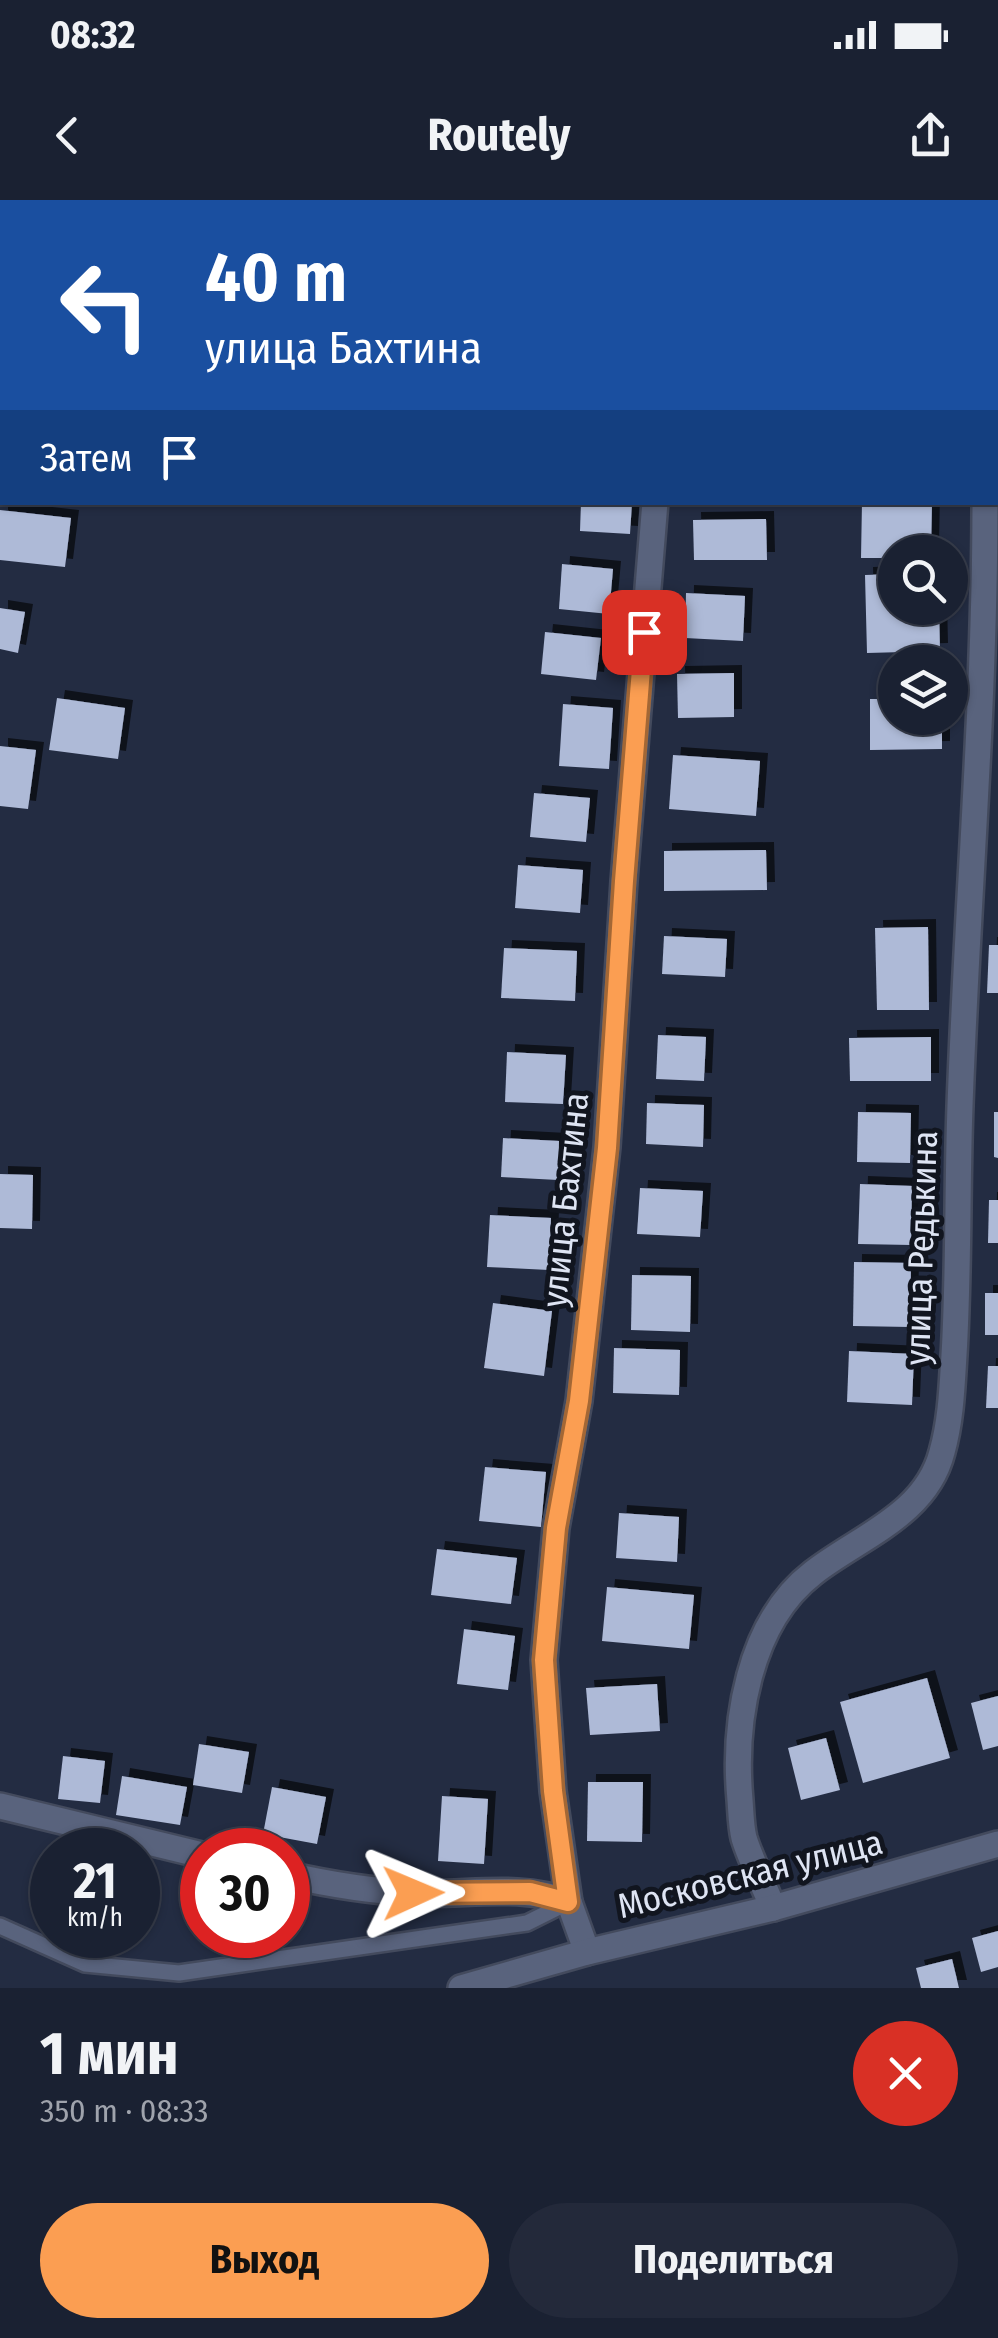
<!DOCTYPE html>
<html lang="ru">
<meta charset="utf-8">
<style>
:root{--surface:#1a2132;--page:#23293a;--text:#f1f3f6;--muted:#9fa3ac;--line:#383e4d;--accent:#fb9e52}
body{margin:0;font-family:"Fira Sans Condensed",sans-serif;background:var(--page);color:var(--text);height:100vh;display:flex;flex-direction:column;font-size:38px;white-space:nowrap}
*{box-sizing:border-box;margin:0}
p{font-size:32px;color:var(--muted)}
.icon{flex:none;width:55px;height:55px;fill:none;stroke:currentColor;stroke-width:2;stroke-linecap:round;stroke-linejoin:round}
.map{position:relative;height:1788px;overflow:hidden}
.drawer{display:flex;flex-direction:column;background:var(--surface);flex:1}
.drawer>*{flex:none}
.hud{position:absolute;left:0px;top:0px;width:1000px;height:305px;box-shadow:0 2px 8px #0004,0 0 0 2px var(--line);background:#1a4fa0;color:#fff;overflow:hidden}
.controls{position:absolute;left:878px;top:335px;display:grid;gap:20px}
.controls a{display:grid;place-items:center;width:90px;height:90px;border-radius:50%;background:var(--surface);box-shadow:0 2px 8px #0004,0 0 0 2px var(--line);font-size:50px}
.speed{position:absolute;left:30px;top:1628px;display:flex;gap:20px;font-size:50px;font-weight:700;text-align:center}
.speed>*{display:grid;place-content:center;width:130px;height:130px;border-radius:50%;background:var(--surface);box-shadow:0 2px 8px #0004,0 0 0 2px var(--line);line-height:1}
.speed small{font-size:25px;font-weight:400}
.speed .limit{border:15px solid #d22;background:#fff;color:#111}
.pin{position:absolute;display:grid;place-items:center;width:85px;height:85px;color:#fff;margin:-42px;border-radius:20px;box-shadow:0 5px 15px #0006}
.me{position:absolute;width:110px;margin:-55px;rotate:89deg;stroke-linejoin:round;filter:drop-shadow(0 0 8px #0008)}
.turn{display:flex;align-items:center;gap:35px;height:210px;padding:0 40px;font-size:45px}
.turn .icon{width:130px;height:130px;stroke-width:2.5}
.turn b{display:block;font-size:70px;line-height:85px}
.then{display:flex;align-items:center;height:95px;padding:0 40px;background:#0003;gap:20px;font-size:38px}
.round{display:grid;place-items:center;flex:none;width:105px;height:105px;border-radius:52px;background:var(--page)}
.head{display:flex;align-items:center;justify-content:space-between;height:170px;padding:0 40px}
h1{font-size:60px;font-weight:700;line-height:75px}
.button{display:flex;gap:20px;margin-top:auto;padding:20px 40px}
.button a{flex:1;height:115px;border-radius:60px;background:var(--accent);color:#111;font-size:40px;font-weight:700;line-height:115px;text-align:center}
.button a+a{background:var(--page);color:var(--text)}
.status{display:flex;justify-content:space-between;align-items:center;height:70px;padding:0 50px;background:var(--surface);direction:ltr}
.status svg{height:28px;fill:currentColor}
header{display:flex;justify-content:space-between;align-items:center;height:130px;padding:0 40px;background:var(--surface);font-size:45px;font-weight:700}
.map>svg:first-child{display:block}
</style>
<div class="status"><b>08:32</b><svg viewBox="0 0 49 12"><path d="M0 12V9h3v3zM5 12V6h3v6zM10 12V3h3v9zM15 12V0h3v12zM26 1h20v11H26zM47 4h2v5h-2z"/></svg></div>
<header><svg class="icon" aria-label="back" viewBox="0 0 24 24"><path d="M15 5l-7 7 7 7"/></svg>Routely<svg class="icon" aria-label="share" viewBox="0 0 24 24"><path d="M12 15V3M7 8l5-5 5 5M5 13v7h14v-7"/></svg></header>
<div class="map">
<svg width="998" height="1788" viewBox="0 0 998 1788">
<defs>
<filter id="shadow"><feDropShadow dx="8" dy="-8" stdDeviation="0" flood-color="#0009"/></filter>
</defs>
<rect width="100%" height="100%" fill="#232c42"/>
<g fill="#aebad7" filter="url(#shadow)">
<polygon points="581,302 632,302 630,334 580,331"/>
<polygon points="862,302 932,302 931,352 895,352 895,358 861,358"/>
<polygon points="0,310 71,318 65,367 0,360"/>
<polygon points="766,319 767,360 694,360 693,320"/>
<polygon points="562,364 613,369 609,414 559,409"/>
<polygon points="895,374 895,408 939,408 940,451 867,453 865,375"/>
<polygon points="686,393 745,396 743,441 685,438"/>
<polygon points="0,408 25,412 18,453 0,449"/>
<polygon points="545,432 601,438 596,480 541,474"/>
<polygon points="734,473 734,517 678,518 677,474"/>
<polygon points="57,498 125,508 118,559 49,550"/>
<polygon points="870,499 895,499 895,518 942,518 942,549 870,550"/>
<polygon points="563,504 613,508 609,569 559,566"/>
<polygon points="0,546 36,550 28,609 0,606"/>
<polygon points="673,555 760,561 756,616 669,609"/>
<polygon points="534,593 590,598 586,642 530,637"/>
<polygon points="766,650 767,690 664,691 664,651"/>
<polygon points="518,665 583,670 580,713 515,708"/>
<polygon points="928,727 929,810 877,810 875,728"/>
<polygon points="664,736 727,739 725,777 662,774"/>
<polygon points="989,745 998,745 998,793 987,793"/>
<polygon points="504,748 577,751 575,801 501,798"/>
<polygon points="658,835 706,837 704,881 656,879"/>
<polygon points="931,837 931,881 850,881 849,838"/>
<polygon points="507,852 566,855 563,904 505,902"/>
<polygon points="647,903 704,905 703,947 646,944"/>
<polygon points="858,912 911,913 910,963 857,962"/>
<polygon points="994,912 998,912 998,958 994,957"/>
<polygon points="503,938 559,941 558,980 501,977"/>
<polygon points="0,974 33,975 32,1029 0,1028"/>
<polygon points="860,984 912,986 911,1045 858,1044"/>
<polygon points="640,988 703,991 700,1037 637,1034"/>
<polygon points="989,1000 998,1000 998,1043 988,1043"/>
<polygon points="490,1015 551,1018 549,1070 487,1067"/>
<polygon points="854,1062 911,1063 910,1127 853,1126"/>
<polygon points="632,1075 691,1076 690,1132 631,1130"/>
<rect x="985" y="1093" width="13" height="42"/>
<polygon points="493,1103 552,1111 544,1176 484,1168"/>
<polygon points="614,1148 680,1150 679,1195 613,1193"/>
<polygon points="849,1151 914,1154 912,1205 847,1202"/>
<polygon points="988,1166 998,1166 998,1208 986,1208"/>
<polygon points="485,1267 546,1272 541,1327 479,1321"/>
<polygon points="619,1313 679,1317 677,1362 616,1358"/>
<polygon points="437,1349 517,1358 511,1404 431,1395"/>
<polygon points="607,1387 694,1395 689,1449 602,1441"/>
<polygon points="464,1429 515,1436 508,1490 457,1484"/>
<polygon points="927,1478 950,1558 863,1583 840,1502"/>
<polygon points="657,1484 660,1531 590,1535 586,1488"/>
<polygon points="998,1496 998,1546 983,1550 971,1503"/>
<polygon points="826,1538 840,1590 801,1600 788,1548"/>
<polygon points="199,1544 249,1552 242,1593 193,1585"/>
<polygon points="63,1556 105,1561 100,1603 58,1599"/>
<polygon points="122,1576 187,1587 180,1625 116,1615"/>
<polygon points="588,1582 643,1582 642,1642 587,1641"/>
<polygon points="272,1587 326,1597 317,1644 263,1634"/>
<polygon points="442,1596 488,1599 484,1664 438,1661"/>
<polygon points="998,1731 998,1767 981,1772 972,1738"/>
<polygon points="952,1759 959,1788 921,1788 916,1768"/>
</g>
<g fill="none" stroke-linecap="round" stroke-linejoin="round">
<g stroke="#434a5d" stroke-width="20">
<polyline id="lane" points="0,1726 85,1764 179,1773 527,1723 569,1702"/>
</g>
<g stroke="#434a5d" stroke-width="30">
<g id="street">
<polyline points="50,2 51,0"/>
<polyline points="681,2 682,0"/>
<polyline points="998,27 998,24"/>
<polyline points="0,125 2,120"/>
<polyline points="0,1606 202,1655"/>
<path d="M288,1675C328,1684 371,1691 412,1693C465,1696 518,1683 569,1702L587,1752"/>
<polyline points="569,1702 553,1591 544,1460 556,1328 579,1201 607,947 624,681 655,302"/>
<path d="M773,1708C764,1685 751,1661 744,1638C741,1626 741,1612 740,1600C733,1523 748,1423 813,1373C859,1337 926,1315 942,1252C951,1220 952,1187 954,1155C959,1072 957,989 960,906C967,704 985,504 985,302"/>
</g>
</g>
<g stroke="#434a5d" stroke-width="30">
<polyline id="secondary" points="461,1788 587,1752 773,1708 998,1644"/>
</g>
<polyline stroke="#6f778a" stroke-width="5" stroke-dasharray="8 8" stroke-linecap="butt" points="0,64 2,61"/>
<use href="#lane" stroke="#59637d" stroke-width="15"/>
<use href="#street" stroke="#59637d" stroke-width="25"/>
<use href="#secondary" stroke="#59637d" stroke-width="25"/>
</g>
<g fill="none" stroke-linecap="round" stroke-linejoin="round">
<g stroke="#a36735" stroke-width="25">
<polyline id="route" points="413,1693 530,1692 568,1702 553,1591 544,1460 556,1328 579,1201 607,948 624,681 644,432"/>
</g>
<use href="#route" stroke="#fb9e52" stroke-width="18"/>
</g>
<g text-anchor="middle" stroke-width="10" stroke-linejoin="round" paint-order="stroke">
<g font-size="35" fill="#dee4f3" stroke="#11151f">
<text transform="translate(565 1000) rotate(-84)" y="12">улица Бахтина</text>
<text transform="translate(921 1048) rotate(-88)" y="12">улица Редькина</text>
<text transform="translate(750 1674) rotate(-14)" y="12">Московская улица</text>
</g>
</g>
</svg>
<div class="controls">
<a><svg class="icon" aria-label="search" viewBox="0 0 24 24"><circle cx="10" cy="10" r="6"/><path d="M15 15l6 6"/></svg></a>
<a><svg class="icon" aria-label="layers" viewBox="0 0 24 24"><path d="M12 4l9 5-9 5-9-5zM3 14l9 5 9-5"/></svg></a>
</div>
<div class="speed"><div>21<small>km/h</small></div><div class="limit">30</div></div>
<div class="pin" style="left:644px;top:432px;background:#d93025"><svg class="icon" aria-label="arrive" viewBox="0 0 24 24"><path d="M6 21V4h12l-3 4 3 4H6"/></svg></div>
<svg class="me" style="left:413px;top:1693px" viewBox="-20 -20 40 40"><path d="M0-17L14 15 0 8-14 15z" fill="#fb9e52" stroke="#fff" stroke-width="4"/></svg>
<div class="hud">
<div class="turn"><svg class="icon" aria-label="left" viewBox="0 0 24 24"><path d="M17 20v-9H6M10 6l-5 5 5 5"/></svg><div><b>40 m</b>улица Бахтина</div></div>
<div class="then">Затем<svg class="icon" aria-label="arrive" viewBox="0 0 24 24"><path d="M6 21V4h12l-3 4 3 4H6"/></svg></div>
</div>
</div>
<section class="drawer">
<div class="head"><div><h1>1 мин</h1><p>350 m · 08:33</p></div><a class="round" style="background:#d93025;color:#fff"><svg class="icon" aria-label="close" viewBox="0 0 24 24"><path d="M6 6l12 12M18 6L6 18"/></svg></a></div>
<div class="button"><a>Выход</a><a>Поделиться</a></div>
</section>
